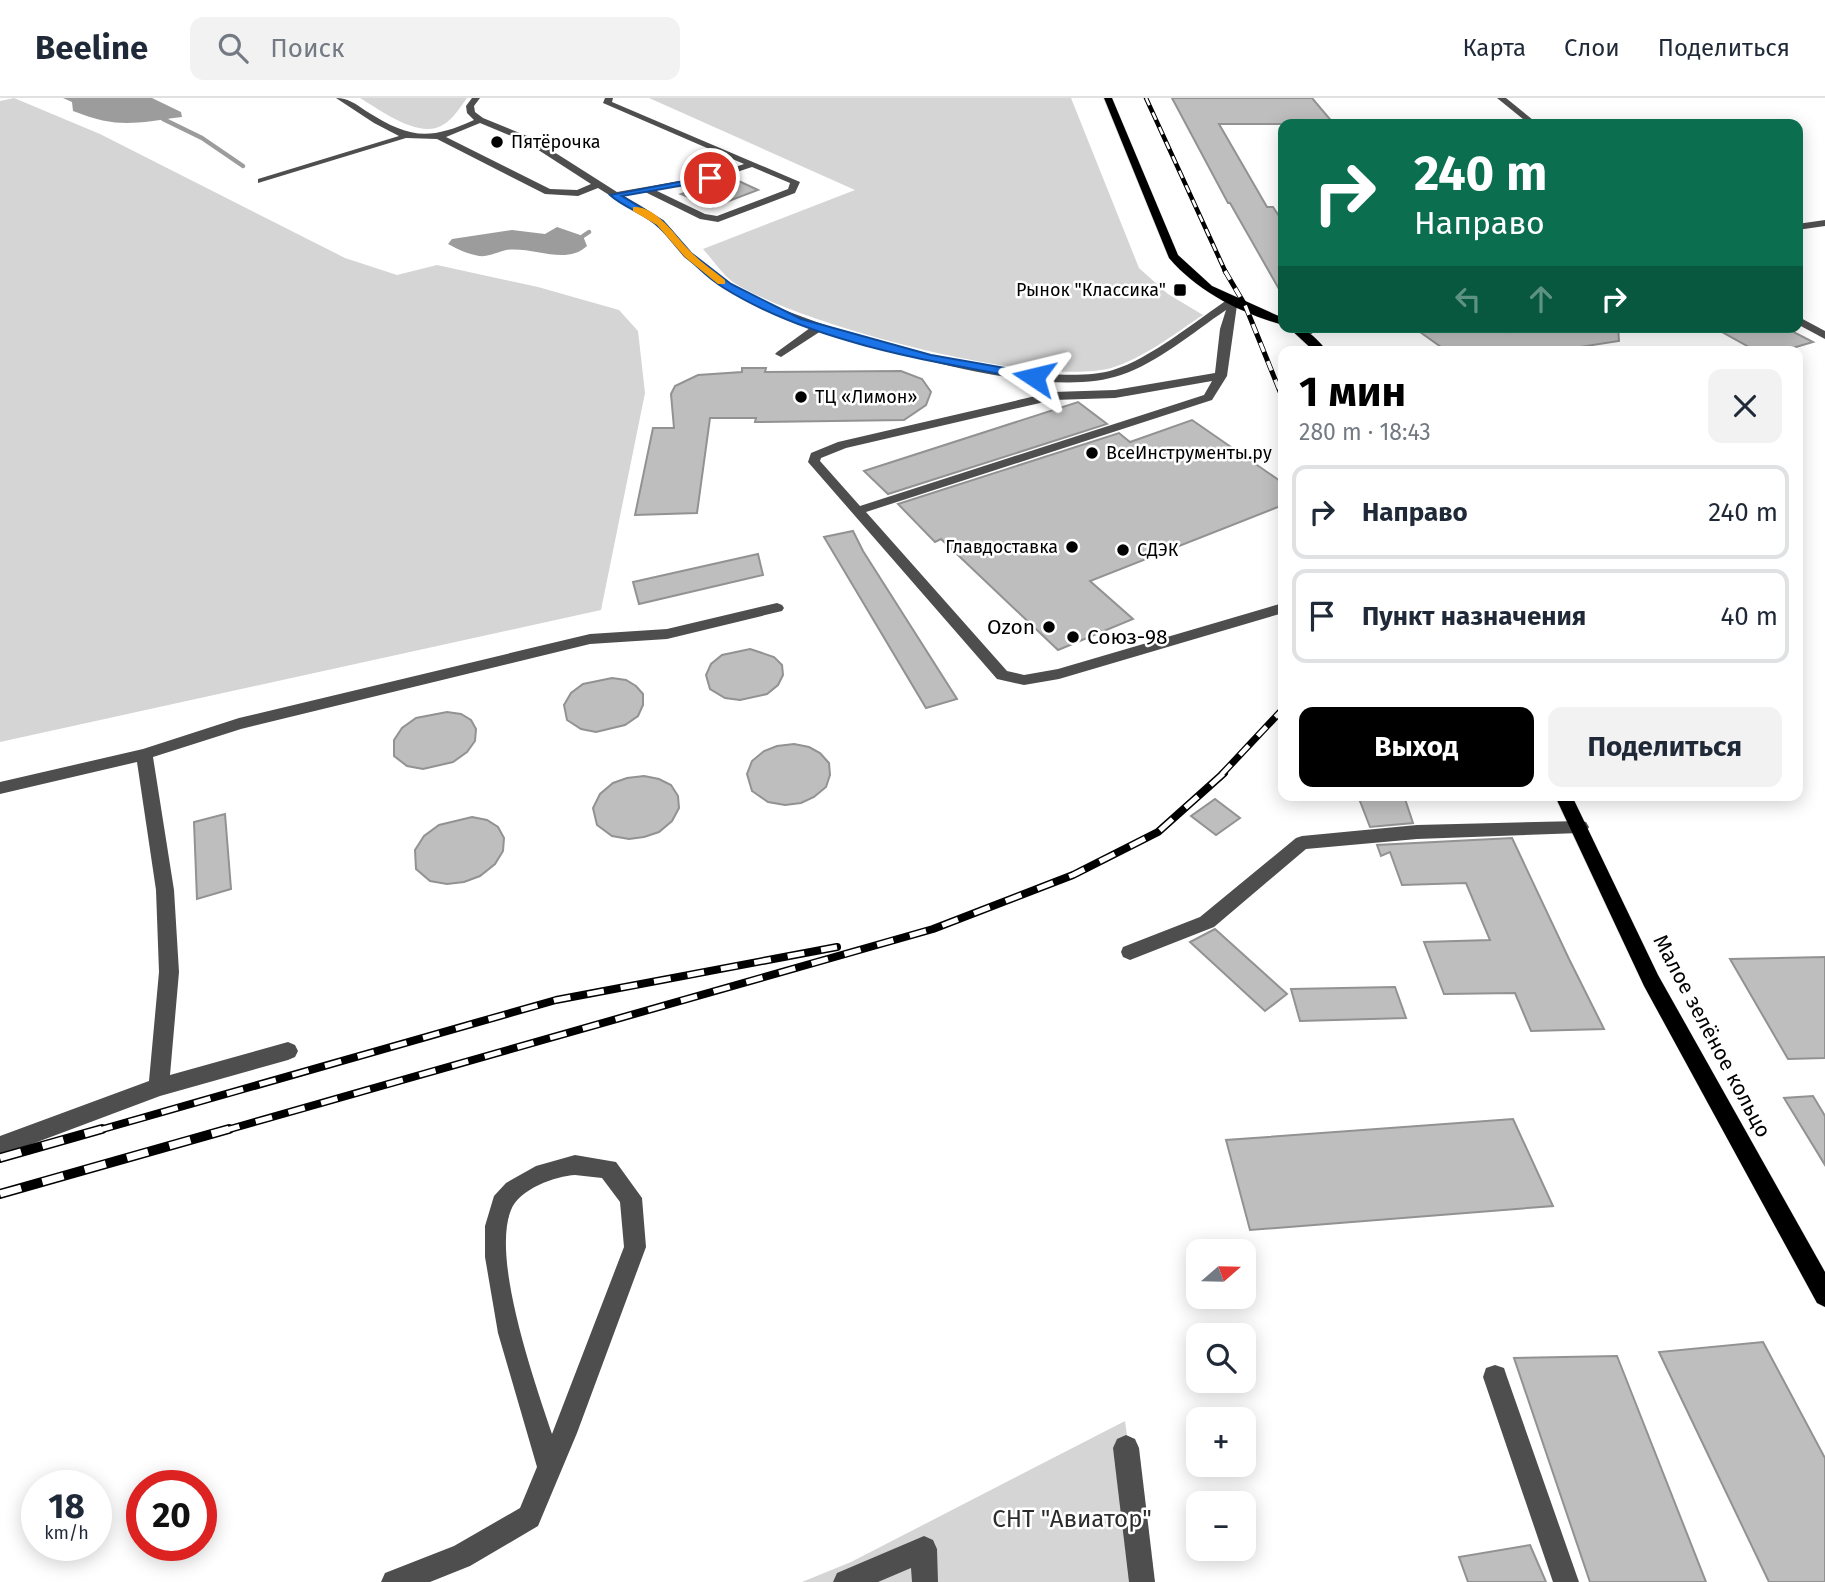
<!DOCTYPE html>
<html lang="ru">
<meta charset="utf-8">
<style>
:root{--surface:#fff;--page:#f2f2f3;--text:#1f2937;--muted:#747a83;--line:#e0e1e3;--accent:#000}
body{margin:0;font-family:"Fira Sans",sans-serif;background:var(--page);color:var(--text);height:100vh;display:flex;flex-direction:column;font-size:26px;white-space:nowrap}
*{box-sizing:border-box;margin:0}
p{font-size:23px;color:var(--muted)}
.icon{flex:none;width:38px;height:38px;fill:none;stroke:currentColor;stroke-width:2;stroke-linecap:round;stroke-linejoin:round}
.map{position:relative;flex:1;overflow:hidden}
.sheet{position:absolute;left:1278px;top:248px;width:525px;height:455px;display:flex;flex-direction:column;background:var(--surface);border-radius:14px;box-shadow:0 4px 18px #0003}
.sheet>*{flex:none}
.guide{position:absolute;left:1278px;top:21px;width:525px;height:214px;border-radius:14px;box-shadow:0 4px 18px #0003;background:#0b6e4f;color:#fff;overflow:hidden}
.needle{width:46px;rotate:70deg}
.controls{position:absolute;left:1186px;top:1141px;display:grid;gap:14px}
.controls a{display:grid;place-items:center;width:70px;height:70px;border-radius:14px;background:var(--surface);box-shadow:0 4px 18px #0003;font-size:35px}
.speed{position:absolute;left:21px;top:1372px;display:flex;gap:14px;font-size:35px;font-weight:700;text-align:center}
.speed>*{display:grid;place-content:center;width:91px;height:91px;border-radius:50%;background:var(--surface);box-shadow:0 4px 18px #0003;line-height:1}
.speed small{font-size:18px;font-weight:400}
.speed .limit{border:10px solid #d22;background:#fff;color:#111}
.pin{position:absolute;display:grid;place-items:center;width:60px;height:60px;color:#fff;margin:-30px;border:4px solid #fff;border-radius:50%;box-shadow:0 2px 7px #0007}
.me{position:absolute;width:77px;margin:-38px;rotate:280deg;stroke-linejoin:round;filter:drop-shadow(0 0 5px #0008)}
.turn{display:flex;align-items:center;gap:24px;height:147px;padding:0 21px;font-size:32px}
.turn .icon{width:91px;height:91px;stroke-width:2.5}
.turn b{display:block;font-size:49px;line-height:60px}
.lanes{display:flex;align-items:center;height:66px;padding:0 21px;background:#0003;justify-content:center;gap:35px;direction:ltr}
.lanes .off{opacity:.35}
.round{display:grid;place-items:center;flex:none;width:74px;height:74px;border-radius:14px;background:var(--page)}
.headline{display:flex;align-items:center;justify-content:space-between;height:119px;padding:0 21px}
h1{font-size:42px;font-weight:700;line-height:52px;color:var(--accent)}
.action{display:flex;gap:14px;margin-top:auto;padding:14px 21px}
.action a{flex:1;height:80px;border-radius:14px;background:var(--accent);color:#fff;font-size:28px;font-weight:700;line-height:80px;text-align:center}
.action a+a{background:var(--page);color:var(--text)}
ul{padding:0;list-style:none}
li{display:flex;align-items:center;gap:21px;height:94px;margin:0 14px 10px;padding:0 7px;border:4px solid var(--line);border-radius:14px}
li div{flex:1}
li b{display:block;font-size:26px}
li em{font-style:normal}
header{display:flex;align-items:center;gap:42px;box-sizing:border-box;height:98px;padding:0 35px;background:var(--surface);border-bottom:2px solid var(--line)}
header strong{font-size:33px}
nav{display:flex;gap:38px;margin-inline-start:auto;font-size:24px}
.search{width:490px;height:63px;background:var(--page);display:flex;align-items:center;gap:18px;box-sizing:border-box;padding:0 24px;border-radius:14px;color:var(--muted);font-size:26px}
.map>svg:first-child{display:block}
</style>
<header>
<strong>Beeline</strong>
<div class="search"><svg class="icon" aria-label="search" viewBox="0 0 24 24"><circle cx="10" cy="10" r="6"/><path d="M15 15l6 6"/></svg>Поиск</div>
<nav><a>Карта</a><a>Слои</a><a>Поделиться</a></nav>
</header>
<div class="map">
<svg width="1825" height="1484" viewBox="0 0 1825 1484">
<rect width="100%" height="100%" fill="#fff"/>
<g fill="#d5d5d5">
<polygon points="14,0 100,36 345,160 397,177 437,167 538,189 619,212 638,233 645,295 601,512 0,644 0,3"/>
<path d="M360,0H467C459,11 450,26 436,30C412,36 380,12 360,0Z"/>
<path d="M649,0H1071L1139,170L1168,196L1203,217C1174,236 1144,260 1111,270C1036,290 803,227 736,186C723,178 713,162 703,151L855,92Z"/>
<polygon points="1125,1323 1147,1484 802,1484 851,1464"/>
</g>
<g fill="#9c9c9c">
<path d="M63,0H152L181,14L182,19C134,25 119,31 73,13L72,4Z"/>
<path d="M557,129L583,138L587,148C566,168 533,148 506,152C498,154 488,159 479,158C468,156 457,151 448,146L452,141L512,132L545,136Z"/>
</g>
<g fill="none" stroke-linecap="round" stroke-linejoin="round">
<g stroke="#9c9c9c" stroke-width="4.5">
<polyline points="163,21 202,40 243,68"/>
<polyline points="583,138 589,134"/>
</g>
</g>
<g fill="#bebebe" stroke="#929292" stroke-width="2">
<polygon points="1172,0 1312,0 1334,26 1219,26 1267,109 1273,109 1283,124 1283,198 1230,105 1228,105"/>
<polygon points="730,79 758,92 713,109 681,96"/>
<polygon points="1413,229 1505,229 1506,234 1540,229 1618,229 1619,243 1548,254 1448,254"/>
<polygon points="1713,229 1784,229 1813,244 1779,254 1758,254"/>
<polygon points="742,270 766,270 765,274 901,273 922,281 931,294 926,307 904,322 755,324 756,320 710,320 697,415 635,417 653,330 674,330 671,296 675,288 698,277 742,274"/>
<polygon points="1078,304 1107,326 888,396 864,373"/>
<polygon points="1192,322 1283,385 1283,407 1090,483 1133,521 1058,552 941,441 935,444 898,406 1119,335 1130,344"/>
<polygon points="853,433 863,453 957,601 926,610 824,439"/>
<polygon points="758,456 763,477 639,506 633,484"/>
<polygon points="750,551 774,559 782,567 783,577 778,587 767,596 740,602 725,600 710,591 706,577 711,566 722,557"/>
<polygon points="612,580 626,582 636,588 643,596 643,607 638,618 625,627 596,634 581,631 567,622 564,607 571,595 583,586"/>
<polygon points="447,614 461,616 471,622 476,631 475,643 467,654 453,664 423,671 407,668 394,658 394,642 402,630 416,620"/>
<polygon points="794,646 809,649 820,655 829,665 830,677 826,689 814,699 801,705 785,707 768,704 752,693 747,676 752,663 764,653 777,648"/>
<polygon points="644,678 659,681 671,687 678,698 679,710 672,723 659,734 644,739 629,741 612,738 597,727 593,710 600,696 613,685 627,680"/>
<polygon points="1358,698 1404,698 1413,725 1370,729"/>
<polygon points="1215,701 1240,720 1216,737 1191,718"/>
<polygon points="225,716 231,791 197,801 194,724"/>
<polygon points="472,719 487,722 498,729 504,740 503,753 495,766 480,778 464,784 447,786 430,783 416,771 415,752 424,738 439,727"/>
<polygon points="1512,740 1569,861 1604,931 1531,933 1515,895 1444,896 1424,844 1490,842 1466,785 1402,787 1390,754 1381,758 1377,747"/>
<polygon points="1215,831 1287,896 1265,913 1190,844"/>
<polygon points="1825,859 1825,960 1788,961 1730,861"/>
<polygon points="1395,889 1406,920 1300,923 1291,891"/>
<polygon points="1813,998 1825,1018 1825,1067 1784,1000"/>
<polygon points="1513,1021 1553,1108 1250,1132 1226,1042"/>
<polygon points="1763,1244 1825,1360 1825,1484 1769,1484 1659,1254"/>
<polygon points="1617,1258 1706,1484 1590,1484 1514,1260"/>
<polygon points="1530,1447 1546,1484 1468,1484 1459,1459"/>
</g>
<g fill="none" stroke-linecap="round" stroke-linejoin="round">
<g stroke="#dbdbdb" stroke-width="1">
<g id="major">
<path d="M1104,0H1112L1178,157L1212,188L1283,220V227C1241,215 1198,194 1169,160Z"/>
<path d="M1288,229C1307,229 1315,239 1328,254H1315Z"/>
<polygon points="1555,698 1572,698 1658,877 1825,1174 1825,1209 1817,1205 1644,888"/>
</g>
</g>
<g fill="#4e4e4e" fill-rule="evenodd">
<path d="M336,0C348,0 356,6 366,13C409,40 428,43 474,22L467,15L466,8L472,0H480L474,8L475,14L483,20L532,40L617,94L708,78L744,66L603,5L605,0H613L612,4L800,84L795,95L718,124L700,121L645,94L624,98C637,106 653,114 664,124C675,133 682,146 692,156C704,166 717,177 730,185C798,230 1036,295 1113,272C1150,261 1197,222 1230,200H1238L1227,278L1212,302L866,414L1007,573L1024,577L1058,571L1283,505V515L1059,581L1024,587L997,581L808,364L811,355L838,344L1053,294L1115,292L1215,275L1220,231L1226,212C1192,235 1159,264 1121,277C1046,303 897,254 821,233L781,259L775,256L777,254L810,230L794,225L723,190L684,159L657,127L598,90L578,98L545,96L437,41L406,40L258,85V81L399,38L374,25ZM480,25L526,44L591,86L577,92L550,91L446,39ZM752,69L790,85L788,91L717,118L705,116L655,92L710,83ZM1212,283L1204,297L860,408L820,363L821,360L846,350L1053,302L1115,300Z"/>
<polygon points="1497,0 1506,0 1538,26 1529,26"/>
<polygon points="1825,122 1825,128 1797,132 1797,126"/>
<polygon points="1797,218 1825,233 1825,241 1797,226"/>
<polygon points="1307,229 1320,229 1309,238 1301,238 1301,234"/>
<polygon points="777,505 782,507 784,510 782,513 667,541 590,546 241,631 153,659 174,792 179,874 170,977 288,944 295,947 298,953 295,959 288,962 160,998 0,1058 0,1038 149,983 159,874 156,792 137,664 0,696 0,684 143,651 239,620 590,536 667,531"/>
<polygon points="1580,723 1586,724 1589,729 1586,734 1580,735 1417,741 1306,751 1214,829 1130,862 1123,859 1121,854 1123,849 1200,819 1296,740 1302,738 1417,727"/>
<path d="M575,1057L616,1064L642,1100L646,1149L577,1335L538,1428L470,1468L430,1484H381L385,1475L454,1448L520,1410L537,1369L498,1235L485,1159V1128L494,1098L506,1085L536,1068ZM575,1077L602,1080L620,1104L624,1149L552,1336C535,1285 491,1161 511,1112C519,1091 556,1078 575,1077Z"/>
<polygon points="1495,1267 1504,1270 1507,1279 1579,1484 1553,1484 1483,1279 1486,1270"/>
<polygon points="1126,1337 1135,1341 1139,1350 1155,1484 1129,1484 1113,1350 1117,1341"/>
<polygon points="924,1438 933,1442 937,1451 938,1484 912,1484 911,1470 878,1484 833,1484 837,1475"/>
</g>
<use href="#major" fill="#000" fill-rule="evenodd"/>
<g stroke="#000" stroke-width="4.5">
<polyline id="rail-far4" points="1146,0 1226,175"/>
</g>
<g stroke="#000" stroke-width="5">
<polyline id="rail-far3" points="1225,173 1245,207 1283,301"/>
</g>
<g stroke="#000" stroke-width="7">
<polyline id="rail-far2" points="1222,676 1283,611"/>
</g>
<g stroke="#000" stroke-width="8">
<g id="rail-far1">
<polyline points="96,1033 556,902 837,849"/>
<polyline points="223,1033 933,831 1073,777 1158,734 1224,675"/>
</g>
</g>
<g stroke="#000" stroke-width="10">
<g id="rail">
<polyline points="0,1060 102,1031"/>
<polyline points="0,1096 229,1031"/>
</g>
</g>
<use href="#rail-far4" stroke="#fff" stroke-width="2.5" stroke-dasharray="8" stroke-linecap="butt"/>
<use href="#rail-far3" stroke="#fff" stroke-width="3.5" stroke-dasharray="10" stroke-linecap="butt"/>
<use href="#rail-far2" stroke="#fff" stroke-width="4.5" stroke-dasharray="13" stroke-linecap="butt"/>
<use href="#rail-far1" stroke="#fff" stroke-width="5" stroke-dasharray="17" stroke-linecap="butt"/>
<use href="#rail" stroke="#fff" stroke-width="7" stroke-dasharray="22" stroke-linecap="butt"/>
</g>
<path fill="#1a73e8" stroke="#114b97" stroke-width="2" d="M710,78L713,82L622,98L663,123L691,155L731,186L801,221L931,257L1034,275L1039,279L1034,282C933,264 812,245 724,190C698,174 681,150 659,129C645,115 624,110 610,97Z"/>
<path fill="#f59e0b" d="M633,109C657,108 675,138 690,153C700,164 713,172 725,182V186H718L685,159L657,127L633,113Z"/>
<g fill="#000" stroke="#fff" stroke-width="2.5">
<circle cx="497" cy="44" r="7"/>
<rect x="1173" y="185" width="14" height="14" rx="3.5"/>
<circle cx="801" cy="299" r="7"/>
<circle cx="1092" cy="355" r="7"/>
<circle cx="1072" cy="449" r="7"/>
<circle cx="1123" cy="452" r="7"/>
<circle cx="1049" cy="529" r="7"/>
<circle cx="1073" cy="539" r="7"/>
</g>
<g text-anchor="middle" stroke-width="5" stroke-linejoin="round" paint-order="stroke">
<g font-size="18" fill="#000" stroke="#fff" text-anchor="start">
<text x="511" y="50">Пятёрочка</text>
<text x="1166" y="198" text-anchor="end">Рынок "Классика"</text>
<text x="815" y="305">ТЦ «Лимон»</text>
<text x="1106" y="361">ВсеИнструменты.ру</text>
<text x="1058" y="455" text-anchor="end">Главдоставка</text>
<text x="1137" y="458">СДЭК</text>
</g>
<g font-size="21" fill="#000" stroke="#fff" text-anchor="end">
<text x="1035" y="536">Ozon</text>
<text x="1087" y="546" text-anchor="start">Союз-98</text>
</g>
<g font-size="21" fill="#000" stroke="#fff">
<text transform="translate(1712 938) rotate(62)" y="7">Малое зелёное кольцо</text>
</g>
<g font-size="24" fill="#2c2c2c" stroke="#fff">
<text x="1072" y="1429">СНТ "Авиатор"</text>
</g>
</g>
</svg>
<div class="controls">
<a><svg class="needle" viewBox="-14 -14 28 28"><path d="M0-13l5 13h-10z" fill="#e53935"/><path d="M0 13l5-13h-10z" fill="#747a83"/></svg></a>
<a><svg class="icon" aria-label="search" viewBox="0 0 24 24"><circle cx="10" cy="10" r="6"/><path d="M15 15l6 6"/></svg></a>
<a>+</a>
<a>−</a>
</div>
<div class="speed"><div>18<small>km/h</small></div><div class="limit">20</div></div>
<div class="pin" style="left:710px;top:80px;background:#d93025"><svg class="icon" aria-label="arrive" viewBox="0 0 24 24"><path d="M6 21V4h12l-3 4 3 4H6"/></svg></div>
<svg class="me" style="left:1034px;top:279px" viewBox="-20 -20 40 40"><path d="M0-17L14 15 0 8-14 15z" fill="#1a73e8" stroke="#fff" stroke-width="4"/></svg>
<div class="guide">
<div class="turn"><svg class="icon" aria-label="right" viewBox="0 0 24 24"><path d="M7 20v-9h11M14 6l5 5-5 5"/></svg><div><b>240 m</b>Направо</div></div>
<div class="lanes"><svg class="icon off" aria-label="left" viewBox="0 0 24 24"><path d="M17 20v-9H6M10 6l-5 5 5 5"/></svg><svg class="icon off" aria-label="ahead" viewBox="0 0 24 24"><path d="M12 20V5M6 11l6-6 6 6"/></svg><svg class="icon" aria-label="right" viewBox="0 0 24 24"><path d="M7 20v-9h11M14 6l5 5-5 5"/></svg></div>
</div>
<section class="sheet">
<div class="headline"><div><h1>1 мин</h1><p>280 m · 18:43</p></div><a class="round"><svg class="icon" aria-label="close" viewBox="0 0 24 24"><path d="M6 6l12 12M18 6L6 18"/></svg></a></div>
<ul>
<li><svg class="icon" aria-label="right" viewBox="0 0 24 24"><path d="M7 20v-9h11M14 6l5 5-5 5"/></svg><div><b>Направо</b></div><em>240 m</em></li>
<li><svg class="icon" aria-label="arrive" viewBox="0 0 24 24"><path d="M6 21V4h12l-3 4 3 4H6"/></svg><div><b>Пункт назначения</b></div><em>40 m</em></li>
</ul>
<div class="action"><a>Выход</a><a>Поделиться</a></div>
</section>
</div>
